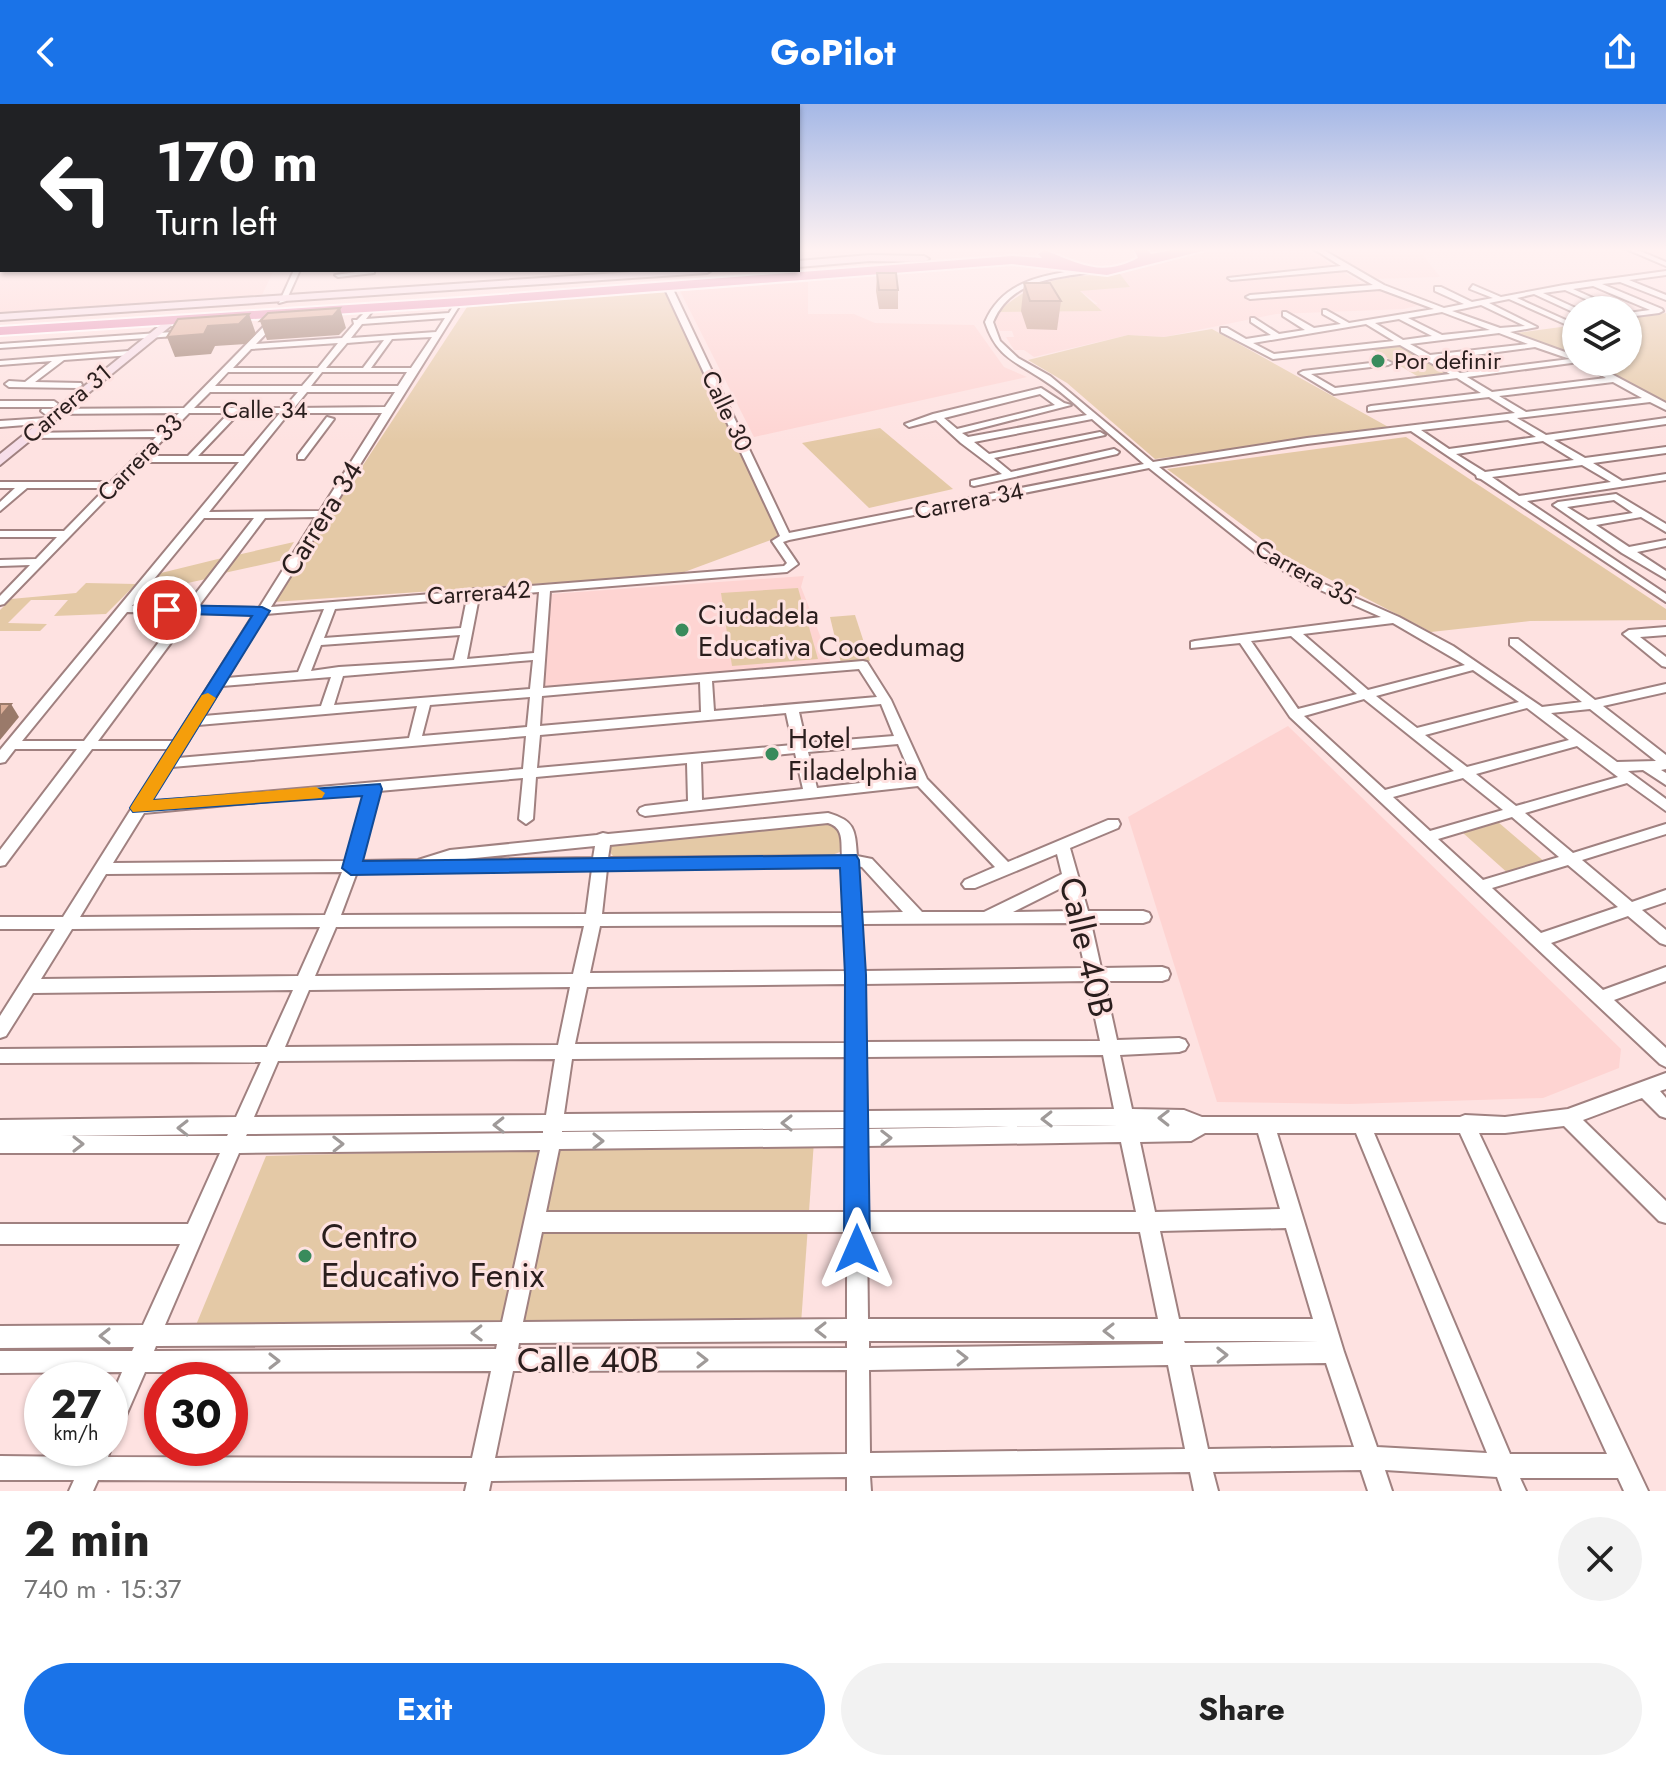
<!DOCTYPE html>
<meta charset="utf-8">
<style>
:root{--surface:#fff;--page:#f2f2f2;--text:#222;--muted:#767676;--accent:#1a73e8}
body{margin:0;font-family:Jost,sans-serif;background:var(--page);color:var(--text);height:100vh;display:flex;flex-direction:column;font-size:30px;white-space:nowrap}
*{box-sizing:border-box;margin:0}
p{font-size:26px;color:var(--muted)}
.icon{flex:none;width:44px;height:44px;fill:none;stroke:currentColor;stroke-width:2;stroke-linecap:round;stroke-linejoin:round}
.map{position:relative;height:1387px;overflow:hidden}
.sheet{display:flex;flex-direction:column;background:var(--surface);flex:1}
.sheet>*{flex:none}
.top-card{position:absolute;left:0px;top:0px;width:800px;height:168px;box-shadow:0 2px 6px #0004;background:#202124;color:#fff;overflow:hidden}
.tools{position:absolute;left:1562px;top:192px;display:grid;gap:16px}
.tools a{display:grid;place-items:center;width:80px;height:80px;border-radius:50%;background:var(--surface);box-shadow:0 2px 6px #0004;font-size:40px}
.speed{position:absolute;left:24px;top:1258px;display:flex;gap:16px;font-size:40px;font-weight:700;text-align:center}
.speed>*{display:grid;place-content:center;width:104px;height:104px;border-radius:50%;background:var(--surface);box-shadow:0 2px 6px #0004;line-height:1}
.speed small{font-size:20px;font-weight:400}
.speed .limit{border:12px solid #d22;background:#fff;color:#111}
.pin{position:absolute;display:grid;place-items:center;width:68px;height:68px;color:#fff;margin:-34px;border:4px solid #fff;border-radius:50%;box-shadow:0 2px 8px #0007}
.me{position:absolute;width:88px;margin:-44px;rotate:0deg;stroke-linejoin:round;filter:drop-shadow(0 0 6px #0008)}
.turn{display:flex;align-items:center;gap:28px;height:168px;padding:0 24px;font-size:36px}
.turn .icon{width:104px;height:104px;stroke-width:2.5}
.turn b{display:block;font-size:56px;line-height:68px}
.round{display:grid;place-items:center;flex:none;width:84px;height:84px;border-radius:42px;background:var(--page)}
.overview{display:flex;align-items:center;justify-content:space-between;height:136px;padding:0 24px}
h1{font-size:48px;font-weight:700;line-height:60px}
.cta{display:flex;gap:16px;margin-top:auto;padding:16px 24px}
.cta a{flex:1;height:92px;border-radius:48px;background:var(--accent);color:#fff;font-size:32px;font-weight:700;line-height:92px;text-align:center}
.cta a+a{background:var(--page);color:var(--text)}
header{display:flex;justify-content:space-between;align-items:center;height:104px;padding:0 24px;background:var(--accent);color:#fff;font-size:36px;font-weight:700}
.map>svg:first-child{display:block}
</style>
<header><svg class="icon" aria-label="back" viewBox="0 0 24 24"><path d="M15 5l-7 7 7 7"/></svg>GoPilot<svg class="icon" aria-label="share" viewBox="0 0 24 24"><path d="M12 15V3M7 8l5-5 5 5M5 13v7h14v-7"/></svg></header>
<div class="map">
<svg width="1666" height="1387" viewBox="0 0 1666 1387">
<rect width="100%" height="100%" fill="#fee2e1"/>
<g fill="#fed4d2">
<polygon points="0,144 2,166 274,166 260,195 0,211"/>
<polygon points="1275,144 1304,144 1366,182 1420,201 1404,205 1276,210 1164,233 1128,231 1034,253 1024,246 1014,246 1006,233 1014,233 1012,227 1000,227 995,218 998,208 1098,200 1079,186 1129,183 1120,170 1181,151"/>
<polygon points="1342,150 1422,150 1440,173 1371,175 1334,152 1343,152"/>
<polygon points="808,178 808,210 854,210 875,219 974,221 1004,263 1027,273 754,333 680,187"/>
<polygon points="804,472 801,483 832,562 541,589 551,490"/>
<polygon points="1288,622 1621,945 1619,964 1543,994 1350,1000 1217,998 1128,713"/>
</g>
<g fill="#e4c9a6">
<path d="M1120,170L1130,183L1080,187L1102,207L998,208C1038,172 1070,172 1120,170Z"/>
<polygon points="664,184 779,433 679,470 273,498 469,200"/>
<polygon points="1666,209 1666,299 1591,258 1628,258 1628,214"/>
<polygon points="1576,221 1576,252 1517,229"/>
<polygon points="1212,225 1392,325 1155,355 1067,279 1028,256 1128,231 1164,233"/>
<polygon points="1400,242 1451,271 1422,275 1372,245"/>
<polygon points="880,324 953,385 869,404 802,339"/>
<polygon points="1406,333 1666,505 1666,516 1530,517 1431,528 1283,451 1167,365"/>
<polygon points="294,438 283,456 224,469 237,451"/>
<polygon points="222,454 206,475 146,488 161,469"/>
<polygon points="86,479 136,480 106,510 54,512 68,496 31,496 8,519 47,520 40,527 0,527 0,506 11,495 76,489"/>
<polygon points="798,484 818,555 732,562 721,489"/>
<polygon points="855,511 870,557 841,559 830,513"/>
<polygon points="831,718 841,726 840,748 832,751 613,752 609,747 611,739"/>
<polygon points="1498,718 1546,759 1510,771 1463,729"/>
<polygon points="814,1037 801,1220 196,1221 266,1052"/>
</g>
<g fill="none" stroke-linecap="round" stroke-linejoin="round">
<g stroke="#a08180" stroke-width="4">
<g id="street">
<path d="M1312,144H1320L1384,181L1444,204L1464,200L1435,187V183H1441L1472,198L1493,194L1470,185L1473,181L1501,193L1564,181L1666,167V171L1629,176L1666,191V196L1620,178L1602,180L1662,205L1663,207L1659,209L1628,213V209L1650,206L1593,182L1573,185L1620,206H1610L1565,186L1543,189L1580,206L1573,208L1534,190L1517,194L1568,217L1576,215V219L1567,221L1509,195L1489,199L1537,223L1510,228L1576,252V258H1589L1666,299V306L1650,298L1517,314L1546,331L1666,314V320L1554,336L1585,354L1666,343V349L1593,359L1622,377L1666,370V376L1527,397L1666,490V498L1481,375L1477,374L1476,371L1411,327L1307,340L1159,363L1272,452L1317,477L1399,513L1453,542L1542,603L1582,598L1510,541V535H1518L1595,596L1666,580V588L1603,602L1666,651V665L1661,666L1666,669V681L1643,666L1628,667L1666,695V707L1627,679L1525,709L1573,749L1666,720V730L1582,756L1632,798L1666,786V798L1642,806L1666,826V841L1660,839L1628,812L1551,839L1603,886L1666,863V877L1614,896L1666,944V963L1660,960L1290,613L1240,539L1191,544V538L1195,537L1381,513L1309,481L1264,456L1149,364L789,436L783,438L798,460L787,468L550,487L543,584L863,557L867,558L891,596L927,675L1008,758L1108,716H1118L1120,720L1118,724L1070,744L1088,807H1143L1149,809L1151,813L1149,817L1143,819H1091L1101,864L1162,863L1168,865L1170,870L1168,875L1162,877H1104L1117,936L1179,934L1185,936L1188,941L1185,946L1179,948L1120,951L1132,1005L1184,1006L1202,1013H1460L1465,1011L1505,1013L1568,1005L1666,969V985L1660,987L1666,994V1014L1660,1012L1642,994L1583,1016L1666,1097V1119L1659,1117L1564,1022L1505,1029H1479L1648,1387H1624L1618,1374H1520L1526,1387H1502L1497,1373L1385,1366L1392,1387H1368L1361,1366L1213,1368L1218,1387H1194L1190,1368L870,1372L871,1387H847V1373L491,1377L489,1387H465L467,1378L98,1376L93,1387H69L74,1376H0V1352L84,1353L88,1344H110V1341L111,1344L108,1353L472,1354L491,1267L145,1268L118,1330L110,1333V1296L122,1268L0,1269V1247H132L134,1243L0,1244V1222L143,1221L180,1140H0V1120H188L220,1049H0V1016L236,1013L261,958L0,959V945L267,943L293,886L33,889L6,932L0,934V912L55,825H0V813H63L169,645H92L5,761L0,762V746L77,645H15L5,658L0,659V646L239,358H142L4,500L0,501V492L30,461L0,462V456L36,455L57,433H0V427H64L106,384H27L0,407V398L15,384H0V378H111L156,333L29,334L26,333V329L161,327L179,309L45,310L41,307L42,305L184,304L273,213L280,215L256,240L342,234L354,220L353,216H357L371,202L375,204L366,215L449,209L457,196H463L271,503L469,487L474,485L478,486L784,462L787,459L772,437L780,432L663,181L667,179L671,181L789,429L1144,360L1092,315L974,338L989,350L1100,328L1105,331L994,354L1011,368L1114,345L1119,348L1117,350L974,382L971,381V377L1002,370L961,339L936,316L909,323L905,320L933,310L1041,284L1064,299L1071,301L962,329L968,333L1087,311C1073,298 1058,285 1042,275C1013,256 997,253 985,218C1004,173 1051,170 1094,164L1097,166C1088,170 1076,170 1066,172C1034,177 1006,187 993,218L1000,237L1018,254L1050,272L1153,358L1307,334L1515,309L1489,293L1368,307V303L1371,302L1481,289L1457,274L1334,290L1299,269L1303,267L1388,257L1392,259L1388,261L1311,270L1335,284L1450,270L1400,241L1273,255L1221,228V224H1227L1246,235L1271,231L1251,218V214H1254L1279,230L1305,226L1283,212V208H1286L1314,224L1341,220L1323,210V206H1326L1349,219L1434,205L1380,185L1250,195L1246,193L1250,191L1373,181L1347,166L1231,176L1228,174L1341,162ZM1481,201L1525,222L1500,224L1452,207ZM1442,208L1490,226L1442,231L1408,214ZM445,214L436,228L351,234L362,220ZM1399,215L1432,232L1403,236L1375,219ZM1366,220L1394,237L1274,250L1253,239ZM1499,229L1528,240L1430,251L1410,240ZM432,233L411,264H371L392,235ZM384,236L363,264H326L347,239ZM338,239L318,264H233L251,245ZM1535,243L1570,255L1460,269L1437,256ZM1579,258L1606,274L1492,288L1467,273ZM228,268H314L302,282H215ZM322,268H407L398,282H311ZM1613,278L1642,294L1526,308L1499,292ZM210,288H298L284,304H194ZM307,288H395L385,303L294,304ZM1040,290L1055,301L957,325L944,314ZM189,309H229L188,352H147ZM239,309H280L244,352H198ZM289,309H382L320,407L209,408ZM1508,316L1536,333L1449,345L1421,326ZM1543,337L1574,356L1485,368L1456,350ZM1582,361L1611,378L1519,392L1492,373ZM316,413L259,504L198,503L265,414ZM204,414H254L186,502H132ZM539,488L534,549L467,555L479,493ZM467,494L461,524L324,534L335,505ZM324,505L298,568L227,574L266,510ZM127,508L181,509L84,637H22ZM193,509L254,510L174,637H98ZM1393,519L1465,561L1368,586L1303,530ZM460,531L454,556L339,563L311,567L321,541ZM1291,532L1357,590L1298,605L1251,537ZM533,556L530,585L334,601L343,572ZM859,565L877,593L714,607L712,577ZM1473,566L1519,598L1417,624L1376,592ZM331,573L321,602L204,612L222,582ZM700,578L701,608L540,622L542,592ZM530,593L527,623L422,632L430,601ZM1364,595L1454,667L1385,686L1304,612ZM881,600L894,632L806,639L799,608ZM417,602L409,634L178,654L198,621ZM1527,604L1569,636L1467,663L1425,631ZM1590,605L1656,657L1617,658L1551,609ZM786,609L793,641L537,664L540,631ZM526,632L523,665L150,698L172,663ZM898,640L912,673L817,684L808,648ZM1577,642L1618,673L1516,702L1476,670ZM795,649L803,685L702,696L701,658ZM687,659L688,697L645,702L640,704L638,707L640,710L645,712L918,682L995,763L965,776L962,780L965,784H975L1057,750L1062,770L984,808H922L872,755L857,752C855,725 855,717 828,709L608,730L603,729L597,731L450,746L418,756L361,757L379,687L523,674L519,715L526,720L533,715L536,673ZM1463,674L1503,706L1430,727L1393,693ZM365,688L346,757L113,759L144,709ZM1512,713L1559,753L1483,776L1438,735ZM828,719C844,724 841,737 842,752L608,754L610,741ZM595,742L593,754L455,756ZM1568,761L1618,803L1541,829L1492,784ZM857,762L862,763L903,808L860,809ZM842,763L844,809L602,810L607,765ZM592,765L586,810L341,811L357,768ZM342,768L325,811L80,813L106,770ZM1065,782L1072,807L1013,808ZM1075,819L1085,864L863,867L860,820ZM845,821L847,867L590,869L600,822ZM584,822L573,870L315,872L336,823ZM320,823L298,872L41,875L72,825ZM1087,877L1100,937L864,938L863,880ZM847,880V939L575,940L587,883ZM570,883L558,941L285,943L309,886ZM1103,951L1114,1005L865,1007L864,953ZM847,953V1008L564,1010L572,955ZM555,955L546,1011L254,1013L278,957ZM1118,1021L865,1025V1024ZM847,1024V1025L562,1028V1027ZM543,1027V1029L246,1032L247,1030ZM1205,1029H1258L1280,1105L1155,1108L1140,1038L1191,1037ZM1277,1029H1356L1487,1349L1377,1343L1344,1248ZM1374,1029H1460L1607,1350H1510ZM228,1030L227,1032H60ZM1121,1038L1136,1108H867L866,1042ZM847,1042V1108H546L559,1045ZM540,1046L502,1218L165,1221L239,1049ZM1286,1124L1313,1215H1179L1160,1127ZM542,1128H847V1215L523,1218ZM867,1128H1140L1158,1215H868ZM847,1237V1244L518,1245L519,1239ZM869,1237H1163V1240L869,1244ZM1184,1237H1319L1185,1239ZM497,1240L496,1245L154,1247L156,1242ZM1326,1259L1354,1343L1208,1345L1190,1261ZM1168,1261L1185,1345L870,1349L869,1266ZM847,1266V1350L495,1354L513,1267Z"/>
<polygon points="1624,144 1633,144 1666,158 1666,162"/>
<polygon points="294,166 300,166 286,197 279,199"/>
<polygon points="371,166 374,167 374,169 338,173 335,171"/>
<polygon points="187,227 190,227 190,231 0,244 0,240"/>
<polygon points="129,247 133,249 132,251 64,256 35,278 81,279 82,281 78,284 9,283 5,280 9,277 25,278 52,257 0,261 0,257"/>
<polygon points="0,297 54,297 58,300 54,303 0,303"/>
<polygon points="327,313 334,315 304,355 298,355 298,351"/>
<polygon points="47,314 51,317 50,319 0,323 0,317"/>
<path d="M1616,390L1666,420V428L1641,413L1596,421L1629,443L1666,436V442L1637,448L1666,467V475L1622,449L1553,401L1558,398ZM1614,396L1633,409L1588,416L1567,403Z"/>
<polygon points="1666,523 1666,531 1640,533 1666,553 1666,563 1662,562 1623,530 1629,526"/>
</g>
</g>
<g stroke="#a08180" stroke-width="4">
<g id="secondary">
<polygon points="870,151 924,152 929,155 924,158 870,157 798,163 798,157"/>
<polygon points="663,166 712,166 707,169 0,216 0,210"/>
<polygon points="169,214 178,216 0,361 0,350"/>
</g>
</g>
<g stroke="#fff" stroke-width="4">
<path id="highway" d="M1133,144H1146L1151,150L1183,144H1214L1107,171L1012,160L460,202L0,231V223L460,194L1012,152L1042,154L1038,150L1044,146C1079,159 1100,174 1138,154Z"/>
</g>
<use href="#street" fill="#fff" fill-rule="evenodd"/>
<use href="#secondary" fill="#f7dee9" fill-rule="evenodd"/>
<use href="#highway" fill="#e592b5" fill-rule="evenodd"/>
</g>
<g fill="#bd9683">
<polygon points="590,166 618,166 590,168"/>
<polygon points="877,169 898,186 898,205 879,205 876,187"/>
<polygon points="1024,179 1061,197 1057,226 1027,225 1021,207"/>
</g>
<g fill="#9a7a6a">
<polygon points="340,204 346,224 339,231 267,236 260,217"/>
<polygon points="249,210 256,230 246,240 215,242 211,250 175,253 167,233"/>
<polygon points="11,600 19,613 0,636 0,613"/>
</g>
<g fill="#dcae98" stroke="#9a7a6a" stroke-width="2">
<polygon points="877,169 896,169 898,186 879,186"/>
<polygon points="1024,179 1050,179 1061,197 1030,197"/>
<polygon points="340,204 333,212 260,217 268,209"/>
<polygon points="249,210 239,220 208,222 204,230 167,233 178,215"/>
<polygon points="0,600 11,600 0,613"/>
</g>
<defs><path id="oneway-chevron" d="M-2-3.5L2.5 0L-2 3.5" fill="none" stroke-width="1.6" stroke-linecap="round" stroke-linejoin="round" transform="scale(2)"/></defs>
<g stroke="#9f9a99">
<use href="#oneway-chevron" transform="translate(1164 1014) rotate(-179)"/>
<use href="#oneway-chevron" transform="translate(1047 1015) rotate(179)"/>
<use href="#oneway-chevron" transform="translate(787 1019) rotate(180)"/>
<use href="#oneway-chevron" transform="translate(499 1021) rotate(179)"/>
<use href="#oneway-chevron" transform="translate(183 1024) rotate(180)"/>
<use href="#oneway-chevron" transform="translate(886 1034) rotate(-1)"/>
<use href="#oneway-chevron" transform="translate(598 1037)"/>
<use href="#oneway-chevron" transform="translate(78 1040)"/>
<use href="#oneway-chevron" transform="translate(338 1040) rotate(-1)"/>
<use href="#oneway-chevron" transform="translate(821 1226) rotate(180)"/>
<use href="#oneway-chevron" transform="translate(1109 1227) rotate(-180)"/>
<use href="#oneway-chevron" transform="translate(477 1229) rotate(179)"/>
<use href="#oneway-chevron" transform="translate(105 1232) rotate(180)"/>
<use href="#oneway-chevron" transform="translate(1222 1251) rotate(-1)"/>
<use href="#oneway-chevron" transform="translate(962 1254) rotate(-1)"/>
<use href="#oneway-chevron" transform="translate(702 1256)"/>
<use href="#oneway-chevron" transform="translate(274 1257)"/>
</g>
<linearGradient id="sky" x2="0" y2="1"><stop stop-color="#a5b8e6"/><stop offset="0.43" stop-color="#fff2f2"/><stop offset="1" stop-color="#fff2f2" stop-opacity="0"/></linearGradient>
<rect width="1666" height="338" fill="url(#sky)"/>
<polygon fill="#1a73e8" stroke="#114b97" stroke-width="2" points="167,501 262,503 270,507 153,696 380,680 382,685 363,757 856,751 859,756 866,871 870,1145 866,1154 857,1158 848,1154 844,1145 845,871 840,764 351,771 342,764 362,692 133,708 130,704 133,699 252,512 162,509 162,502"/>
<polygon fill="#f59e0b" points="208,589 216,594 153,696 316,683 325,689 322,694 133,708 130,704 133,699 202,591"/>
<g fill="#398b5c" stroke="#fee2e1" stroke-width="3">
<circle cx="1378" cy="257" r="8"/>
<circle cx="682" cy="526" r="8"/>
<circle cx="772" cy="650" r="8"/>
<circle cx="305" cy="1152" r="8"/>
</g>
<g text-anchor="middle" stroke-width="6" stroke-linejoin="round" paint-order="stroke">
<g font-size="24" fill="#2a1e1d" stroke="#fee2e1" text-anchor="start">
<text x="1394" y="265">Por definir</text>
</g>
<g font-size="24" fill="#2a1e1d" stroke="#fee2e1">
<text transform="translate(67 300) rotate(-40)" y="8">Carrera 31</text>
<text x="265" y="314">Calle 34</text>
<text transform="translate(727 307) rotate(64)" y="8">Calle 30</text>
<text transform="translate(140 354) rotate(-46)" y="8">Carrera 33</text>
<text transform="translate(969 397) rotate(-11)" y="8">Carrera 34</text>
<text transform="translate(1305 469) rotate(29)" y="8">Carrera 35</text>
<text transform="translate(479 489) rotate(-4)" y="8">Carrera42</text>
</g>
<g font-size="28" fill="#2a1e1d" stroke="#fee2e1">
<text transform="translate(321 414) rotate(-58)" y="10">Carrera 34</text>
</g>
<g font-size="28" fill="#2a1e1d" stroke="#fee2e1" text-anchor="start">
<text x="698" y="520">Ciudadela<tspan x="698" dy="32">Educativa Cooedumag</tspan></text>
<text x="788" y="644">Hotel<tspan x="788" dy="32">Filadelphia</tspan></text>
</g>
<g font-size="34" fill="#2a1e1d" stroke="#fee2e1">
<text transform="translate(1087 843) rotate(77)" y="12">Calle 40B</text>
<text x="588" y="1268">Calle 40B</text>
</g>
<g font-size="34" fill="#2a1e1d" stroke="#fee2e1" text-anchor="start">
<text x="321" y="1144">Centro<tspan x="321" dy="39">Educativo Fenix</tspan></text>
</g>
</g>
</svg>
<div class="tools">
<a><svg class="icon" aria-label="layers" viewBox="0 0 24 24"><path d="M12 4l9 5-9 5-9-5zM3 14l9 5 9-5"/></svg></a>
</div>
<div class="speed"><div>27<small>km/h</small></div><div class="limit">30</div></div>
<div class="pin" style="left:167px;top:506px;background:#d93025"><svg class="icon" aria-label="arrive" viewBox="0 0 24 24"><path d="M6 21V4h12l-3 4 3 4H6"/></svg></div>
<svg class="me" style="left:857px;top:1145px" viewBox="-20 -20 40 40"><path d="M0-17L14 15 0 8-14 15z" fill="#1a73e8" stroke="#fff" stroke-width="4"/></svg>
<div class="top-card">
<div class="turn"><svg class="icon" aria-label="left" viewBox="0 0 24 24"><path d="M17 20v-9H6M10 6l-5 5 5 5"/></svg><div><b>170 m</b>Turn left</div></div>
</div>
</div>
<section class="sheet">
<div class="overview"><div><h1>2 min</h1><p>740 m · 15:37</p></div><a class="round"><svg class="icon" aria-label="close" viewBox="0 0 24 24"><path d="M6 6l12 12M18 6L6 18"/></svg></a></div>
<div class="cta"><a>Exit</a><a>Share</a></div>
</section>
